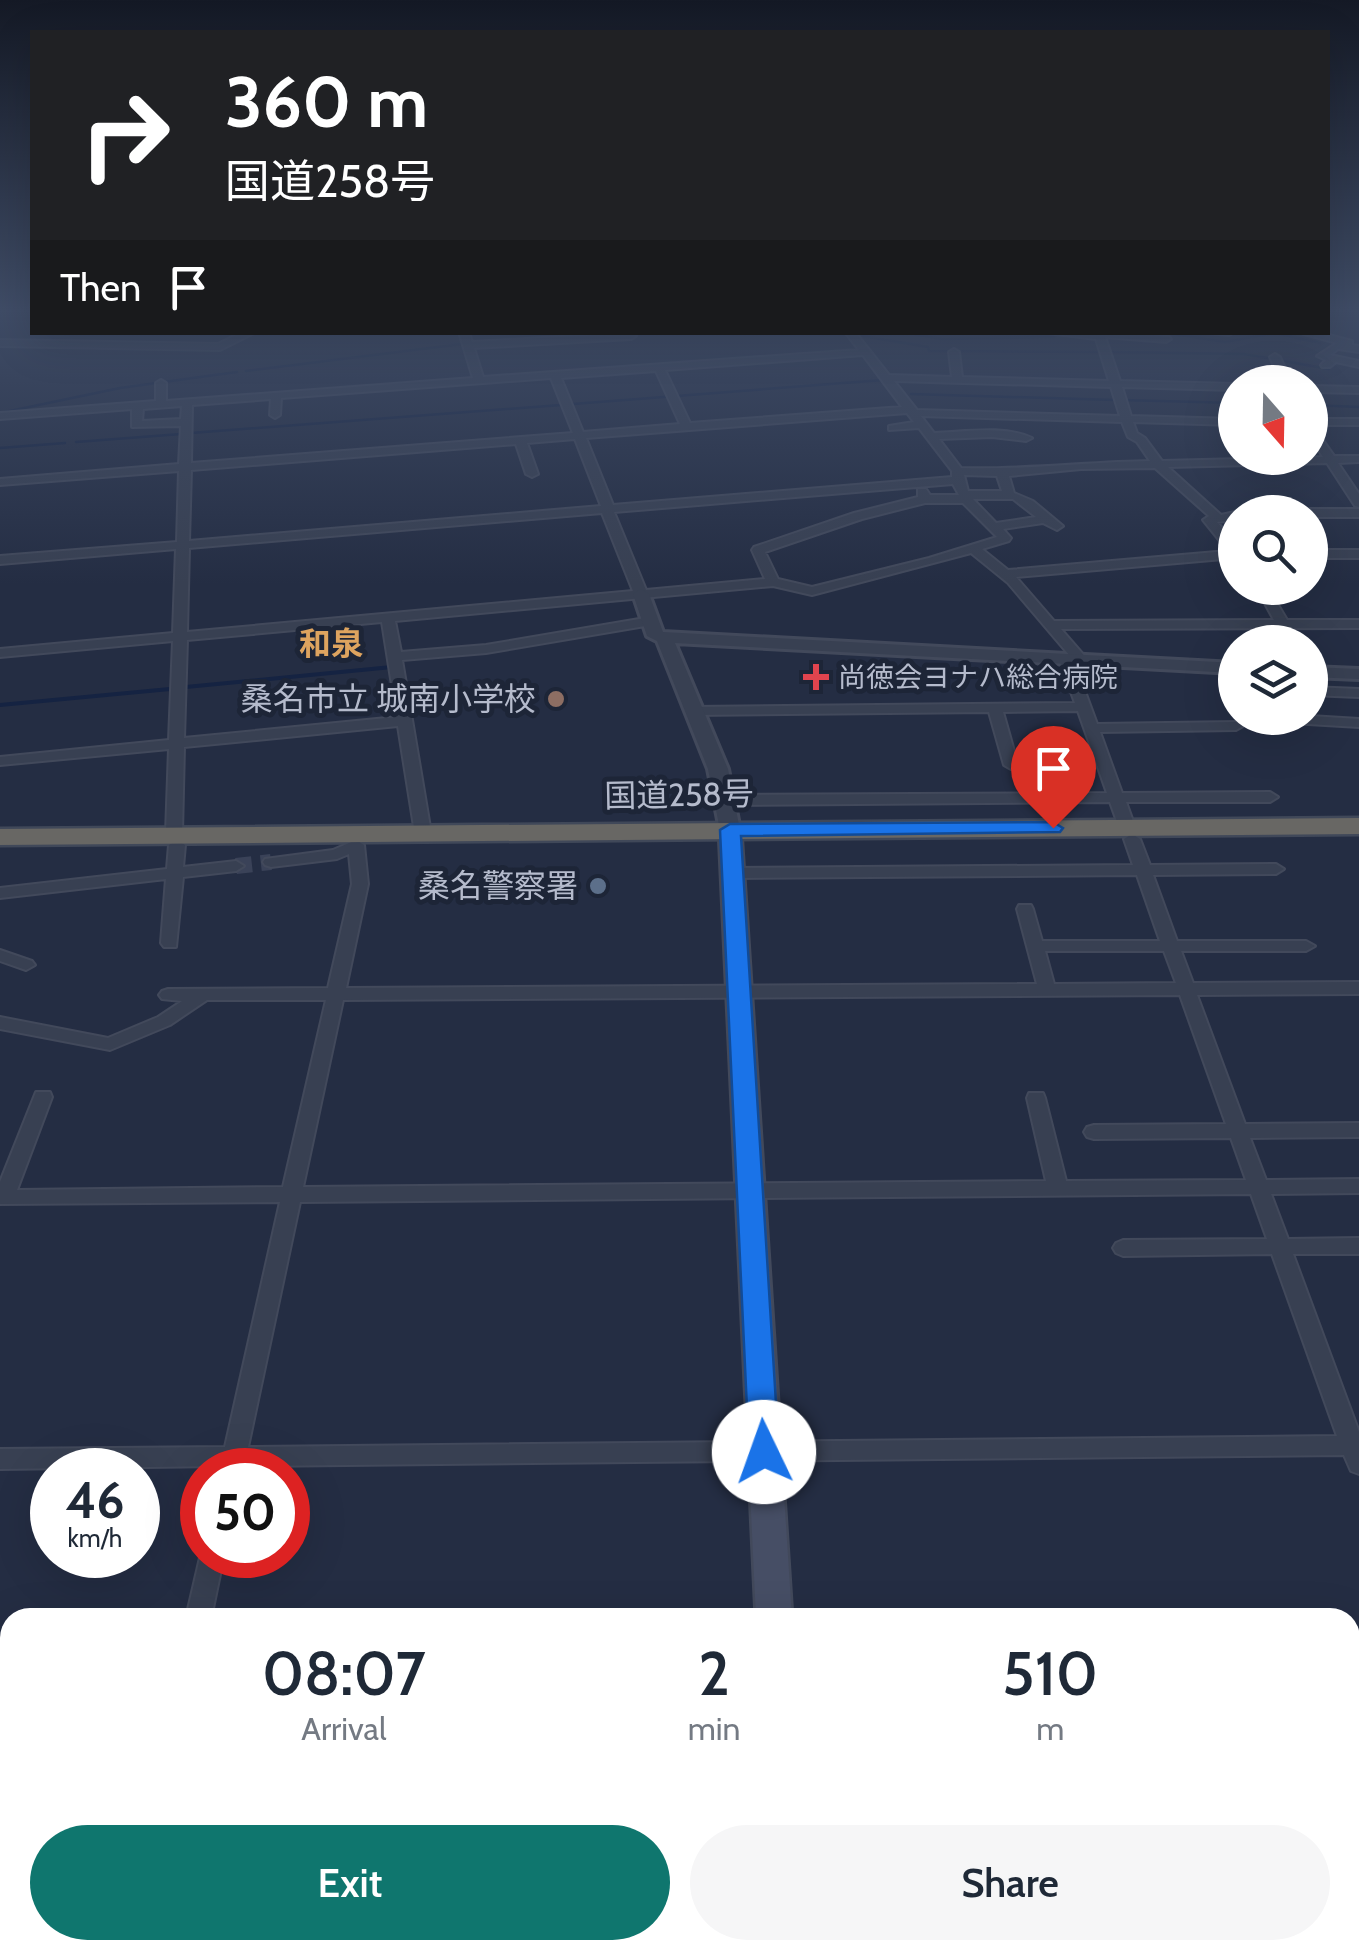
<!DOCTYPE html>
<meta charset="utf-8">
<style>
:root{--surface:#fff;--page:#f6f6f7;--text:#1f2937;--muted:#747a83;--accent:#0f766e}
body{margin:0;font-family:Cabin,"Noto Sans JP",sans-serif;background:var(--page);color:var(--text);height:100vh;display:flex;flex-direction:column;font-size:38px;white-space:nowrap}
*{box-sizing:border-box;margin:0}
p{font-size:32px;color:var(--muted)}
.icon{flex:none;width:55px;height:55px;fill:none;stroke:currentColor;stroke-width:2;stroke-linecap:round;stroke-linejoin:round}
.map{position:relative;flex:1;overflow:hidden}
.side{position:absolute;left:0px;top:1608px;width:1360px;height:352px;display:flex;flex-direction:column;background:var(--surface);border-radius:30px 30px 0 0;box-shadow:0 10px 40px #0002}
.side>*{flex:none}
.banner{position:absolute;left:30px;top:30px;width:1300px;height:305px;border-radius:0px;box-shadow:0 10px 40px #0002;background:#202124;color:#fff;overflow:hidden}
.needle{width:65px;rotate:160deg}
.buttons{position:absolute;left:1218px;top:365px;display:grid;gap:20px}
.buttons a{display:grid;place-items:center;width:110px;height:110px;border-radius:50%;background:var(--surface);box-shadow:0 10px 40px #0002;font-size:50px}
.speed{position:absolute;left:30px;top:1448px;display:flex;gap:20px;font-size:50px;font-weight:700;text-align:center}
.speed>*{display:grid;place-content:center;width:130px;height:130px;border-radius:50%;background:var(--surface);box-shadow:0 10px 40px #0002;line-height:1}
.speed small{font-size:25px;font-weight:400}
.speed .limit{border:15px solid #d22;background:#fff;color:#111}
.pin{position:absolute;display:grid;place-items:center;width:85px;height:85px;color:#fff;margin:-102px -42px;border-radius:50% 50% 50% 0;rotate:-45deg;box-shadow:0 0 10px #0007}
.pin .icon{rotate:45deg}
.me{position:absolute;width:110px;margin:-55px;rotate:357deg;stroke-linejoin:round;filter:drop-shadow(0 0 8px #0008)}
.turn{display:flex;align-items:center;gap:35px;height:210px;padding:0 30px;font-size:45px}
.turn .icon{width:130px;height:130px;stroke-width:2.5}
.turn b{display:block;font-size:70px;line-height:85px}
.then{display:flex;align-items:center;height:95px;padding:0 30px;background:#0003;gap:20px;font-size:38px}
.eta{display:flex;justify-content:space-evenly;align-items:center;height:170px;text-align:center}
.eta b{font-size:60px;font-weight:600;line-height:70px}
.cta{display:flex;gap:20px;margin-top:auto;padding:20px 30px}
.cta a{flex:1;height:115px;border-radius:60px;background:var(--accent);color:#fff;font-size:40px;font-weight:600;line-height:115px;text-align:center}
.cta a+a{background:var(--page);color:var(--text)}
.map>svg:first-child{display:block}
</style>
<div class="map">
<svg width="1359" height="1959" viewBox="0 0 1359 1959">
<rect width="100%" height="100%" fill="#242d43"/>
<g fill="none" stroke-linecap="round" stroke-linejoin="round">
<g stroke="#152342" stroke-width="2.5">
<polyline points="902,332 941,339 1054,337"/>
<polyline points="1161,332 1225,342 1275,333 1320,343"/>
<polyline points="631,334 663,333"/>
<polyline points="862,336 928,347 929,351 1098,352"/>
<polyline points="1111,352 1244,354 1267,358"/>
<polyline points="1284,361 1329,369"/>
<polyline points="246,371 462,344"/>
<polyline points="911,394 1115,400"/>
<polyline points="1123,400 1235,403"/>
<polyline points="573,404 883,380"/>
<polyline points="1310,405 1359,407"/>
<polyline points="0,413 120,388 237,372"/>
<polyline points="191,433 561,405"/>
<polyline points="76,442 181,434"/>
<polyline points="0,448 65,443"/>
</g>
<g stroke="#152342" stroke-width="4">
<polyline points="186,687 392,667"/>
<polyline points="0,705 170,689"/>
</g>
<polyline stroke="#3a4258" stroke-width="16" stroke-dasharray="16 9" stroke-linecap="butt" points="236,866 271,862"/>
<g stroke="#42495b" stroke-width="4">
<g id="minor">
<polygon points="242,332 256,332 220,350 0,346 0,340 218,344"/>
<path d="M459,332H469L472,342L631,333L636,336L631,339L474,348L483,377L859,350L845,332H855L889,375L952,377L949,352L954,349L959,352L962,377L1109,381L1096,339L1039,332H1120L1169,337L1171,339L1166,342L1105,337L1120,381L1235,384V390L1122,387L1131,416L1235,419V425L1133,422L1137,433L1145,438L1162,461L1323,457L1310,436V419H1359V425H1312L1334,456H1359V462L1338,463L1359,494V507L1355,506L1327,463L1168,467L1221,515L1235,512V520L1217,522L1235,543V558L1016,577L1054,621L1274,620L1257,589L1268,588L1287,620H1359V628L1061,629L1088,660L1081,664L1073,659L1097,724L1236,722L1243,726L1236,730L1100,732L1122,793L1270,792L1278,797L1270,802H1126L1135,827L1127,832L1119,827L1110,802L725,805L717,800L725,795L1107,793L1078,711L1003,712L1018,765L1011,769L1004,765L989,712L693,715L686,711L693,707L1075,703L1059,659L1061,656H1070L1008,583L971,553L812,595L773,586L395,621L401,652L486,645L651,617L658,621L651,625L486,653L402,660L431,833L423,838L415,833L398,726L184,747L182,833L174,838L166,833L169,749L0,765V757L169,740L173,641L0,657V649L173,633L176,549L0,564V556L177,542L179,471L0,485V479L179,464L181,426L132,427V409L0,419V413L156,401V383L161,380L166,383V401L473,378ZM863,355L902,407L690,423L665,370ZM656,371L680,424L583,432L561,378ZM551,378L573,433L191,463L192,405L271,399L270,415L275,418L280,415L281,398ZM894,381L1111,387L1120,416L917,410ZM182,406L181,419L142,421L143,409ZM907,413L914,422L889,426V430L919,428L952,471V477L613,505L586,438ZM921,416L1122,422L1128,437L1137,442L1150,461C1087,462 1025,470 961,468L939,439L992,437L1026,441L1032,438C1005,425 964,432 934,433ZM575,439L601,506L189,541L191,470L516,444L526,474L532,477L538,474L527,443ZM1155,468L1209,516L1203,520L1228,551L1008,570L982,549L1009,541L1011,538L1003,529L1043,523L1057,530L1063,526L1033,501L1014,493L1009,476L1081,469ZM964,475L997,476L1002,491H968ZM953,484L959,495H930L926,489H918V497L854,513L754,547L752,550L765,579L646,590L614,512ZM973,499H1013L1036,517L996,523ZM925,503H963L997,537L929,558L812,587L778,579L765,552L862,519ZM602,513L633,591L187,632L189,548ZM382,622L397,717L184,738L187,640Z"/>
<polygon points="1196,332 1234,332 1229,335"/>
<polygon points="1297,332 1317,332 1352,341 1352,345 1359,346 1359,352 1338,349 1330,355 1359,361 1359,367 1336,362 1330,367 1322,367 1321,365 1326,360 1317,356 1337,343"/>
<polygon points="1275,354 1280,357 1291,382 1281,382 1270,357"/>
<polygon points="1310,386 1359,387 1359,393 1310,392"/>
<polygon points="1274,508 1287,508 1293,512 1268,512"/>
<polygon points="1310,509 1359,509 1359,517 1310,517 1310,512 1304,512"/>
<rect x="1310" y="550" width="49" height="8"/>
<polygon points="1310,687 1359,689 1359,697 1310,695"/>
<polygon points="1310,716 1359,719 1359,727 1274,722 1267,718"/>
<path d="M1132,834L1140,839L1150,865L1276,864L1284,869L1276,874L1153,875L1177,941H1306L1315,946L1306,951H1181L1193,983L1359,982V994L1197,995L1245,1124L1359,1123V1137L1250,1138L1266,1180L1359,1179V1193L1271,1194L1288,1239L1359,1238V1254H1293L1359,1432V1474L1351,1471L1344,1455L244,1466L243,1470H219L220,1466L0,1469V1449L225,1447L280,1202L0,1204V1182L36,1092H50L52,1097L17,1190L283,1187L326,1000H207L170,1025L110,1050L0,1029V1017L108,1038L158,1017L182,1001L162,999L159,995L162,991L168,989L328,988L352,884L349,854L337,859L271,867L265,865L263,862L265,859L333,850L356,840L364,845L368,884L346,988L1037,984L1017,909L1019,905H1031L1033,909L1042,941H1160L1137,875L733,878L725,873L733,868L1133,865L1124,839ZM1045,951H1164L1176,983L1054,984ZM1180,995L1226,1124L1094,1125L1087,1127L1084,1132L1087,1137L1094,1139L1231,1138L1246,1180L1066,1181L1045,1098L1043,1093H1029L1027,1098L1046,1181L303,1187L343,1000ZM1251,1194L1267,1239L1123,1240L1116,1243L1113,1248L1116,1253L1123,1256L1272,1254L1337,1436L248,1447L300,1202Z"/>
<polygon points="177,840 185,845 183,867 236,861 244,866 236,871 183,877 176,947 164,947 161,943 166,879 0,898 0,888 167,869 169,845"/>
<polygon points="0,950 32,961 35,965 26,970 0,961"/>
<polygon points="202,1549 202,1555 224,1555 211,1618 186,1618"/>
<rect x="1350" y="1791" width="9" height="26"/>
<rect x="0" y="1807" width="10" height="28"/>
<polygon points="109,1950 139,1950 137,1959 107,1959"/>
</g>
</g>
<g stroke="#42495b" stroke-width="6">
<g id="tertiary">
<polygon points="641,589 649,594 663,632 1235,663 1235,673 675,643 728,769 740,830 730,836 720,830 708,769 657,641 647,636 633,594"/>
<polygon points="1310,667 1359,669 1359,679 1310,677"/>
</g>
</g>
<g stroke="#42495b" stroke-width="5">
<g id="secondary">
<polygon points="730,823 741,830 792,1618 756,1618 719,830"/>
<polygon points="773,1950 815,1950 816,1959 774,1959"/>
</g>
</g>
<g stroke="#404859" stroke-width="5">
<polygon id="trunk" points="1359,818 1359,834 0,845 0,829"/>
</g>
<use href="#minor" fill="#384052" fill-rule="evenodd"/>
<use href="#tertiary" fill="#384052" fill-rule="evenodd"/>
<use href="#secondary" fill="#464e65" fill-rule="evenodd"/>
<use href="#trunk" fill="#686764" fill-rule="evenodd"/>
</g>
<linearGradient id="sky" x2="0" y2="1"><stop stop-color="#141925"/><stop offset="0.53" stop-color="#3f4c66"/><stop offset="1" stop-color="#3f4c66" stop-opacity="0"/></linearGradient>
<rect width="1359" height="584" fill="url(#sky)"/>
<polygon fill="#1a73e8" stroke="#114b97" stroke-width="2.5" points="1053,822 1063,828 1060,832 741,836 779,1452 775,1461 764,1464 754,1461 749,1452 720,830 730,824"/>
<path fill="#e0444e" stroke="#1d2537" stroke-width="4" d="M811 662h10v10h10v10h-10v10h-10v-10h-10v-10h10z"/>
<circle fill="#8d6e63" stroke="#1d2537" stroke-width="4" cx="556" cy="699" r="10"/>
<circle fill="#5c6f8a" stroke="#1d2537" stroke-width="4" cx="598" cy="886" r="10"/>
<g text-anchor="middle" stroke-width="10" stroke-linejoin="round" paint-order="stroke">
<g font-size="28" fill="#b5bbcc" stroke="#1d2537" text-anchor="start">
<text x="838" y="687">尚徳会ヨナハ総合病院</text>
</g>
<g font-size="32" font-weight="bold" fill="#dea45f" stroke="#1d2537">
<text x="331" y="655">和泉</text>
</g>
<g font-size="32" fill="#b5bbcc" stroke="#1d2537" text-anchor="end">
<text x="536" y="710">桑名市立 城南小学校</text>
<text x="578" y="897">桑名警察署</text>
</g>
<g font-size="32" fill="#b5bbcc" stroke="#1d2537">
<text transform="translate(679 795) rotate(-1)" y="11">国道258号</text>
</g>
</g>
</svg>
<div class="buttons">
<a><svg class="needle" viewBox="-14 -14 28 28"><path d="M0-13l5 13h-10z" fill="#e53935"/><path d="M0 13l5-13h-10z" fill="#747a83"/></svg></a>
<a><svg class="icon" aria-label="search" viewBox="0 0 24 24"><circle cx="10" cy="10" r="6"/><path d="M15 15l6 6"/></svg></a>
<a><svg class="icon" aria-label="layers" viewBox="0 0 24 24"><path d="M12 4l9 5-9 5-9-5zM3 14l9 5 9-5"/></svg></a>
</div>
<div class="speed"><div>46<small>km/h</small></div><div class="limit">50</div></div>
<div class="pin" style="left:1053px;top:828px;background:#d93025"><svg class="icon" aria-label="arrive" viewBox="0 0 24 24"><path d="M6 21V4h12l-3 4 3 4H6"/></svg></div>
<svg class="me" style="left:764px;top:1452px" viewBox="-20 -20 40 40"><circle r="19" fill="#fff"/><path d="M0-13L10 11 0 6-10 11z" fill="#1a73e8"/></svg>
<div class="banner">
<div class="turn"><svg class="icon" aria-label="right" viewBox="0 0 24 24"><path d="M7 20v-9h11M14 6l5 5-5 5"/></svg><div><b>360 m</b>国道258号</div></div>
<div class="then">Then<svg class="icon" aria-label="arrive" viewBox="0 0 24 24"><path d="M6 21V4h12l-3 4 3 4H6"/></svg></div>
</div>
<section class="side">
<div class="eta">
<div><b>08:07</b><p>Arrival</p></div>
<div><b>2</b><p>min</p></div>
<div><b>510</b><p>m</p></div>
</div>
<div class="cta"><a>Exit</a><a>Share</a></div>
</section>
</div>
